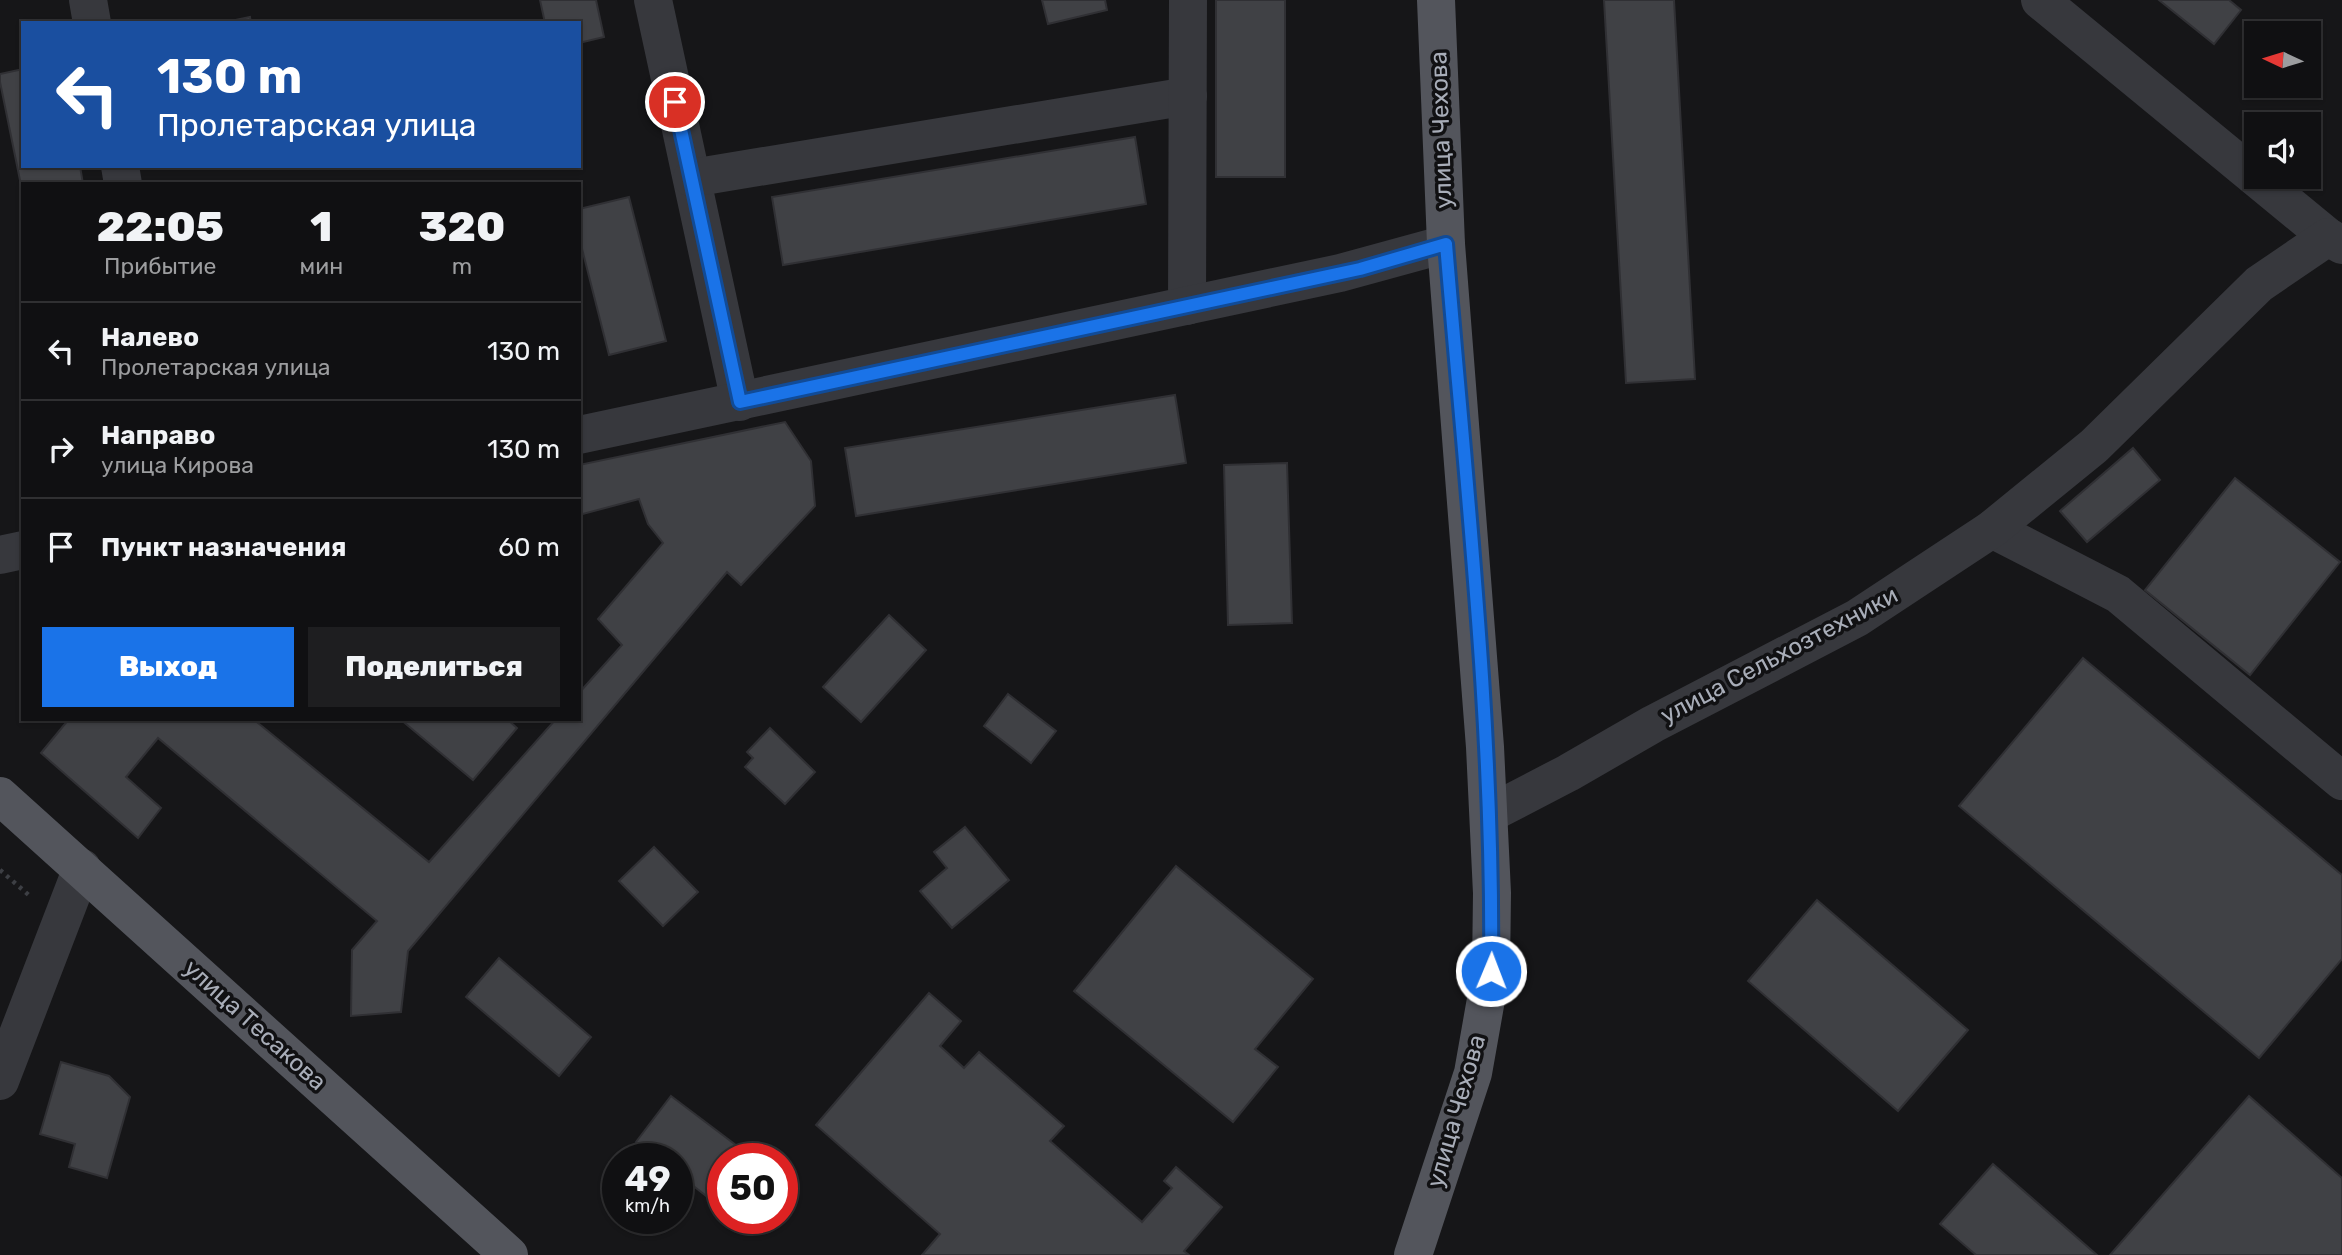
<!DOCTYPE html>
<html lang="ru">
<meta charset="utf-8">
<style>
:root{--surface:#101012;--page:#1e1e20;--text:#f1f3f6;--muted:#9c9d9f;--line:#303032;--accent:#1a73e8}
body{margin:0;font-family:Rubik,sans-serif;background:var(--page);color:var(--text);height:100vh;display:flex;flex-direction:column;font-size:26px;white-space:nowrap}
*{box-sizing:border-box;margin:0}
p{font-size:23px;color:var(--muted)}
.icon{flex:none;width:38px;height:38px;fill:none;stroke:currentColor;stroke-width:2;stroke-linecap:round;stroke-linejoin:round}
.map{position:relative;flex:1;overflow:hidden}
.side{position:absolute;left:21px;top:182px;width:560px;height:539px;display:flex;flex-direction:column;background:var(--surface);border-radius:0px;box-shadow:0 2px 5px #0004,0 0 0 2px var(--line)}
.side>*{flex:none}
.top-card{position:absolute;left:21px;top:21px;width:560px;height:147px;border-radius:0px;box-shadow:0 2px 5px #0004,0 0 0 2px var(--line);background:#1a4fa0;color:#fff;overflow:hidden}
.needle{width:46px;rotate:274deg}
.controls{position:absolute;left:2244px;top:21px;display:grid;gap:14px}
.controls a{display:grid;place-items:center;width:77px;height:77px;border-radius:0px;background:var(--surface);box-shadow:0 2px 5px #0004,0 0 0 2px var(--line);font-size:35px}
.speed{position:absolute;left:602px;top:1143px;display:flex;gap:14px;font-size:35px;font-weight:700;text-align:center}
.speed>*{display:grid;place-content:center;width:91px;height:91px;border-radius:50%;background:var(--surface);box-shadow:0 2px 5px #0004,0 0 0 2px var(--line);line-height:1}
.speed small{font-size:18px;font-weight:400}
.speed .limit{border:10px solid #d22;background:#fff;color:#111}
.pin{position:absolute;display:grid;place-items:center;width:60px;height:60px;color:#fff;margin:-30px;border:4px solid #fff;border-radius:50%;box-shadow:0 2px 7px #0007}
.me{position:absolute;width:77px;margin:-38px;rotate:1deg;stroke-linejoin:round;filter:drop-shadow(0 0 5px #0008)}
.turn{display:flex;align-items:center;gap:24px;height:147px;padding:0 21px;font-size:32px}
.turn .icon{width:91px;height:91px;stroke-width:2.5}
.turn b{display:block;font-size:49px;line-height:60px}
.eta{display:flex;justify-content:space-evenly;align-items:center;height:119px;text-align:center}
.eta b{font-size:42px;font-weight:800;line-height:49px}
.cta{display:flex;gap:14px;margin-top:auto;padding:14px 21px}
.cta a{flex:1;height:80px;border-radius:0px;background:var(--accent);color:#fff;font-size:28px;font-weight:800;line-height:80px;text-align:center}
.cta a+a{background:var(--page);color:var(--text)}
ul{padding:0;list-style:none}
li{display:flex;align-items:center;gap:21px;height:98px;padding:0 21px;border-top:2px solid var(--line)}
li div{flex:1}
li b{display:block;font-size:26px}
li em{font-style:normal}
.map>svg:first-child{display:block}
</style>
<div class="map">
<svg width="2342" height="1255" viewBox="0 0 2342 1255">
<rect width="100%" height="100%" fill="#161618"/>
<g fill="#404145" stroke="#303034" stroke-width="2">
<polygon points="540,0 596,0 604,37 579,43 579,23 545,23"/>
<polygon points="1042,0 1105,0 1107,10 1048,24"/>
<rect x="1216" y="0" width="69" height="177"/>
<polygon points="1604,0 1674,0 1695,379 1626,383"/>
<polygon points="2159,0 2229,0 2241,10 2214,44"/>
<polygon points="250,17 251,23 221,23"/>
<polygon points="23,69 23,166 80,166 83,184 23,184 23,195 0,82 0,74"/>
<polygon points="1135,137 1146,204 783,265 772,197"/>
<polygon points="629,197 666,341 609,355 579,237 579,209"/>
<polygon points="1175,395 1186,463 856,516 845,448"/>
<polygon points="785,422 811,461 815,506 741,585 727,572 408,951 401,1012 351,1016 352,950 377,921 158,738 126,777 161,808 138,838 41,753 69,719 253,719 429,862 556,719 579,719 579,693 622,645 598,619 663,543 648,524 639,499 579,515 579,465"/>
<polygon points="2133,448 2160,480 2087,542 2060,511"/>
<polygon points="1287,463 1292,623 1228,625 1224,465"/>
<polygon points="2235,478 2340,562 2250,675 2145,590"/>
<polygon points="889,615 926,650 861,722 823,687"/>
<polygon points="2083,658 2342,875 2342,959 2259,1058 1959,806"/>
<polygon points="1008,694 1056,731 1031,763 984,726"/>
<polygon points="400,719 507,719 517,728 473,780"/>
<polygon points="770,728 815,772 785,804 745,767 753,758 747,752"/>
<polygon points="965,827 1009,880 952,928 920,891 947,868 934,852"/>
<polygon points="654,847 698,892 663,926 619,881"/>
<polygon points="1176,866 1313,979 1255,1049 1278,1067 1233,1122 1074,991"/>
<polygon points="1817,900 1968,1030 1898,1111 1748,981"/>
<polygon points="499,958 591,1037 559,1076 466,997"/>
<polygon points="929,993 961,1021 940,1046 964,1068 979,1052 1064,1126 1050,1141 1142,1222 1172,1188 1164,1181 1176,1167 1222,1207 1184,1251 1189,1255 922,1255 940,1234 816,1125"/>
<polygon points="61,1062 109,1076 130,1097 107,1178 69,1167 75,1144 40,1134"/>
<polygon points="671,1096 753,1158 723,1158 723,1201 719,1206 677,1173 677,1158 658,1158 636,1142"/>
<polygon points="2249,1096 2342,1178 2342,1255 2110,1255"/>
<polygon points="1993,1164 2097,1255 1976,1255 1940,1224"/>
</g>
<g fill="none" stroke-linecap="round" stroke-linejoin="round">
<polyline stroke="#3d3f44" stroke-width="4.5" stroke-dasharray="3.5 5" stroke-linecap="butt" points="0,870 31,897"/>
<g stroke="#37383d" stroke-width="38">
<polyline points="88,0 92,23"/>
<polyline points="653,0 740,402"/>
<polyline points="2040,0 2328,237"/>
<polyline points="120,166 123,184"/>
<polyline points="692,178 1188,96"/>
<polyline points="1187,306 1188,0"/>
<polyline points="579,435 1340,273 1446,244"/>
<polyline points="1992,529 2118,594 2342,781"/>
<polyline points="0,555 23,550"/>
<polyline points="1489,814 1568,773 1653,724 1857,618 1992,529 2094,446 2259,284 2328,237 2342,245"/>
<polyline points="0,1081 82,868"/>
</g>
<g stroke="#53555c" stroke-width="38">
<polyline points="0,796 509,1255"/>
<polyline points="1413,1255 1473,1073 1491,971 1492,893 1485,747 1446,244 1436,0"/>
</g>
</g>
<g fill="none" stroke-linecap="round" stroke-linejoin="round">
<g stroke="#114b97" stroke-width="18">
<path id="route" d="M675,102L740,402L1360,269L1446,244C1466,486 1494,729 1491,971"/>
</g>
<use href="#route" stroke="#1a73e8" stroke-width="12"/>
</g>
<g text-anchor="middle" stroke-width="7" stroke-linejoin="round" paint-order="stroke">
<g font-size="24" fill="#a8adb8" stroke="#111113">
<text transform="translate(1441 130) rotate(-92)" y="8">улица Чехова</text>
<text transform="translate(1779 655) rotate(-28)" y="8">улица Сельхозтехники</text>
<text transform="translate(255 1025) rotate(42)" y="8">улица Тесакова</text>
<text transform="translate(1456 1111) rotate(-74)" y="8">улица Чехова</text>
</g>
</g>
</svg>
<div class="controls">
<a><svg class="needle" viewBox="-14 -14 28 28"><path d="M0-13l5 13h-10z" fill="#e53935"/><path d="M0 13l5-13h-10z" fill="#9c9d9f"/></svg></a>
<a><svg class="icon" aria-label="sound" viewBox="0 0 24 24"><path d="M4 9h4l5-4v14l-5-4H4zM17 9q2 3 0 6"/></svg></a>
</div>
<div class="speed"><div>49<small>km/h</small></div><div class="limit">50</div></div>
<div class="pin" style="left:675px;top:102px;background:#d93025"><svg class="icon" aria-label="arrive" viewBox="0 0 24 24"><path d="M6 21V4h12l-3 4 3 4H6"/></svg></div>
<svg class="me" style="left:1491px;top:971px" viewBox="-20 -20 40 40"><circle r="17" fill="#1a73e8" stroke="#fff" stroke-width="3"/><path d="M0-11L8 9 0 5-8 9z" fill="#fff"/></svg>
<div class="top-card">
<div class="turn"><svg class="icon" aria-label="left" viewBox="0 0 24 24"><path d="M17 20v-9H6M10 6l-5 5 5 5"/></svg><div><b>130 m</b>Пролетарская улица</div></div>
</div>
<section class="side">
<div class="eta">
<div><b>22:05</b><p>Прибытие</p></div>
<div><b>1</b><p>мин</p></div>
<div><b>320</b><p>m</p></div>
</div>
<ul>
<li><svg class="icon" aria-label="left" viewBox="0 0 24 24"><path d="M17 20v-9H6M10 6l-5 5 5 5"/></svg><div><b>Налево</b><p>Пролетарская улица</p></div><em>130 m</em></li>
<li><svg class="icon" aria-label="right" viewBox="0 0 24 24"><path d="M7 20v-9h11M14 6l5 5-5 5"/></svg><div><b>Направо</b><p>улица Кирова</p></div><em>130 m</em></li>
<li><svg class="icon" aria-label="arrive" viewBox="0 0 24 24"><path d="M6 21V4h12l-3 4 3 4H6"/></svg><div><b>Пункт назначения</b></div><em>60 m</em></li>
</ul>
<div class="cta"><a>Выход</a><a>Поделиться</a></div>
</section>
</div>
